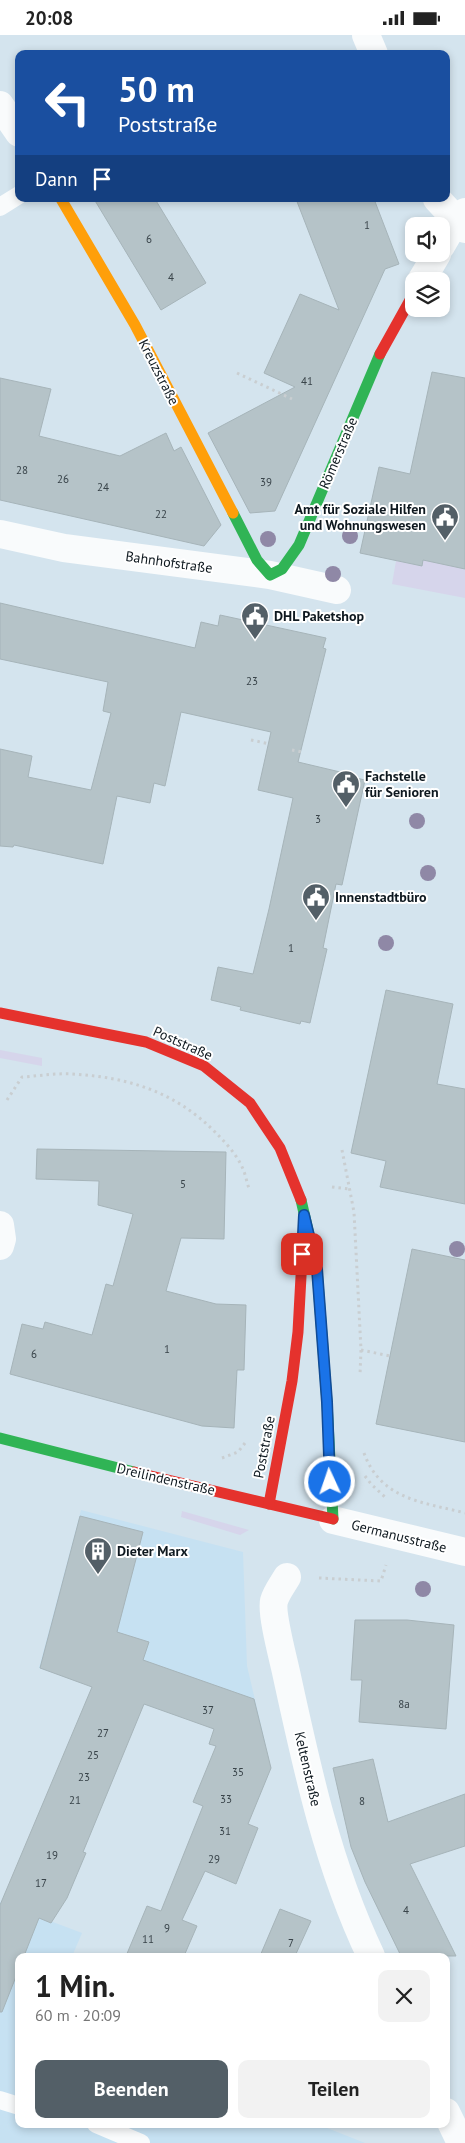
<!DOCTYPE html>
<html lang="de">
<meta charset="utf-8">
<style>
:root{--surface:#fff;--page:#f2f2f2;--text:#222;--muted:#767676;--accent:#535f67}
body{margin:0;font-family:"PT Sans",sans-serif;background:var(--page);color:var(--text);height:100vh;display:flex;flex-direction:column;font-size:19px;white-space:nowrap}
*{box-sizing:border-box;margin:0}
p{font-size:16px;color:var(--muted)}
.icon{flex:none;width:28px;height:28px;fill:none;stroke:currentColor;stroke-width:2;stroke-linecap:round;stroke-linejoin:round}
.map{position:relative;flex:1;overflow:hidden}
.panel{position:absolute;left:15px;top:1918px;width:435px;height:175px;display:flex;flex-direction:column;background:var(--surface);border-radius:10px;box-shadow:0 2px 8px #0003}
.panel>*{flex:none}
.top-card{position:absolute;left:15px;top:15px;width:435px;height:152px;border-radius:10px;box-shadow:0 2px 8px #0003;background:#1a4fa0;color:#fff;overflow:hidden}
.fabs{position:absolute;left:405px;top:182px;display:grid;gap:10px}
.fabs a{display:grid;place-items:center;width:45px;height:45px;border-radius:10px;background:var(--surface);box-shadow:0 2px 8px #0003;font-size:25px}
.pin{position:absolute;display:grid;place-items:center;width:42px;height:42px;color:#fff;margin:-21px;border-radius:10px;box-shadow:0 2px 8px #0006}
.me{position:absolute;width:55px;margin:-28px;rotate:357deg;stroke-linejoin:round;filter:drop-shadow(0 0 4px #0008)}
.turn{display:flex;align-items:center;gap:18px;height:105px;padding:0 20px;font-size:22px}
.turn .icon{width:65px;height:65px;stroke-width:2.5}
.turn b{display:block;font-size:35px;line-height:42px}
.then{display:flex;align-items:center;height:48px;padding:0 20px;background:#0003;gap:10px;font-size:19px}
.round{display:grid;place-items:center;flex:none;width:52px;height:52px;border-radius:10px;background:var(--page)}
.head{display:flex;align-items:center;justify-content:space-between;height:85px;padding:0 20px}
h1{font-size:30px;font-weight:700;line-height:38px}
.button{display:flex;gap:10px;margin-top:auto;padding:10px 20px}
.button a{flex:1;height:58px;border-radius:10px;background:var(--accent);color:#fff;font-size:20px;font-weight:700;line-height:58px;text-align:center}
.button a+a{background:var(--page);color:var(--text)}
.status{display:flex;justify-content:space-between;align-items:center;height:35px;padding:0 25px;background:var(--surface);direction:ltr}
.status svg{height:14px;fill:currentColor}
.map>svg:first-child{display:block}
</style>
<div class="status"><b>20:08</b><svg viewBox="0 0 49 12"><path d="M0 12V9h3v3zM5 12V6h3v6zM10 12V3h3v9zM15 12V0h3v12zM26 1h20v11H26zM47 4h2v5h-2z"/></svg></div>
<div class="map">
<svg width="465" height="2108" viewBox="0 0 465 2108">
<rect width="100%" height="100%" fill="#d4e4ee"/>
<g fill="#c6e1f2">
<polygon points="81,1475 243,1517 247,1631 266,1711 39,1633"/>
<polygon points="0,1867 82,1898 73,1919 77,1921 19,1921 19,2089 317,2089 365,2108 0,2108"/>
</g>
<g fill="#d6d5eb">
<polygon points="423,525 465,534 465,563 392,549 396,526 422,531"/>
<polygon points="0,1015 42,1023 42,1031 0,1023"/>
<polygon points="182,1476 249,1495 240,1500 181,1482"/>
</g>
<g fill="#b5c3c8" stroke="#a6b4b9">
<polygon points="94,164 155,164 206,248 161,275"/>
<polygon points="296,164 374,164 399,229 385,234 275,476 250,478 208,398 295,352 264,338 300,259 339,275"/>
<polygon points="432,337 465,343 465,534 423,525 422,531 360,518 379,432 410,439"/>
<polygon points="0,343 51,354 39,401 120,421 166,398 174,416 181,412 221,490 204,511 0,465"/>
<polygon points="0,568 195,613 201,587 218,591 220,580 326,603 323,613 326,614 298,727 357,741 356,743 365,745 342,850 336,849 323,913 327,914 310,988 301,986 300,989 240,975 241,972 211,965 218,932 253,939 269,874 293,763 258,755 271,697 181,677 165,751 154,748 150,768 117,761 103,829 14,810 13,812 0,811 0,714 32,721 28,742 91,755 111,678 103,676 108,647 0,624"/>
<polygon points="386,955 453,969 437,1049 465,1054 465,1169 380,1152 386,1126 351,1118"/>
<polygon points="37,1114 226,1117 224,1204 181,1203 166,1256 216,1269 246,1270 244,1335 237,1335 234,1393 202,1391 10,1339 22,1289 43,1294 45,1287 92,1300 106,1249 113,1251 133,1179 98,1170 99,1146 36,1144"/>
<polygon points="412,1214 465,1225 465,1407 376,1389"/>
<polygon points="80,1481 143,1497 117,1597 149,1607 143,1625 254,1664 271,1733 248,1789 258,1793 236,1849 205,1836 182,1885 197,1891 184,1921 126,1921 147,1871 161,1876 203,1771 193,1767 216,1711 209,1709 214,1694 144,1669 83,1817 86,1818 67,1863 51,1888 39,1883 24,1921 19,1921 19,1934 2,1977 0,1977 0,1870 92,1652 40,1633"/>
<polygon points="355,1585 407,1585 454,1590 446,1694 359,1687 362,1645 351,1645"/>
<polygon points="373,1724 388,1787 465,1759 465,1811 410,1829 456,1921 401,1921 365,1847 351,1812 333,1733"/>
<polygon points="280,1874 311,1886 295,1921 260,1921"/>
</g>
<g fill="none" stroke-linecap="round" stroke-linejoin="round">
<g stroke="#c9ced1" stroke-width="3" stroke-dasharray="2.5 4" stroke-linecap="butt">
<polyline points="237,338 292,364"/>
<polyline points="251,705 270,709"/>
<polyline points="292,715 302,717"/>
<path d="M7,1065L22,1042C39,1041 55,1038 72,1039C128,1042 176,1057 216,1098C226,1108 237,1120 243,1134C246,1141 247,1149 250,1156"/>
<polyline points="342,1115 354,1177 361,1315 360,1340"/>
<polyline points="332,1152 349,1154"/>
<polyline points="361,1315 390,1321"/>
<path d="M364,1418C381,1465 423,1467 465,1478"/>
<polyline points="222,1423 238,1417 245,1408"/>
<polyline points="365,1441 371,1449 386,1463"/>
<polyline points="319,1543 381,1546 386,1530"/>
</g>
<g stroke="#f9fbfc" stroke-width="18">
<polyline points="0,172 19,160"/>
<polyline points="0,2065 19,2071"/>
<polyline points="96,2089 141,2108"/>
</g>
<g stroke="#f9fbfc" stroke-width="28">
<polyline points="366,0 374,19"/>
<polyline points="0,70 19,98"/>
<polyline points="437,164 465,194"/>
<polyline points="441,211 456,185 465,177"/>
<polyline points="421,246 437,219"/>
<polyline points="0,499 64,513 270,540 337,555"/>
<polyline points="0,1190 2,1204 0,1211"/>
<polyline points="333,1485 465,1517"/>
<path d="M287,1542C283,1549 276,1558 274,1566C271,1578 283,1623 286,1637C307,1734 328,1831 371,1921"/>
<polyline points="446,2077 461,2108"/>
</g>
<g stroke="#30b455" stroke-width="11">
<polyline points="233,478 257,525 270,540 282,534 299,510 380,319"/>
<polyline points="301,1165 317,1234 327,1367 333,1484"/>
<polyline points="0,1403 134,1437"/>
</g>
<polyline stroke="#ff9f0a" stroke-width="11" points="61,164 135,290 233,478"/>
<g stroke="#e5322d" stroke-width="11">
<polyline points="380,319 414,258"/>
<polyline points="0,978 146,1007 204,1031 250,1068 280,1113 301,1165"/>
<polyline points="134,1437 333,1484"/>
<polyline points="269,1469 292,1346 298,1297 302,1223"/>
</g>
</g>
<g fill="#8f88a6">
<circle cx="350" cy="501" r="8"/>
<circle cx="268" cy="504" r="8"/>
<circle cx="333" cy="539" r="8"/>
<circle cx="417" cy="786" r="8"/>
<circle cx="428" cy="838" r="8"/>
<circle cx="386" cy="908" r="8"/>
<circle cx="457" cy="1214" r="8"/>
<circle cx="423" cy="1554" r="8"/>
</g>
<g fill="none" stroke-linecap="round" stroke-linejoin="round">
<g stroke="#114b97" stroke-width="12">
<polyline id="route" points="302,1219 304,1180 317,1234 327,1367 330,1447"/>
</g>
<use href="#route" stroke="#1a73e8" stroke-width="9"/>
</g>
<defs>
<g id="civic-pin" transform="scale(1.4375)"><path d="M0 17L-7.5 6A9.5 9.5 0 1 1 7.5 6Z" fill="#535f67" stroke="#fff"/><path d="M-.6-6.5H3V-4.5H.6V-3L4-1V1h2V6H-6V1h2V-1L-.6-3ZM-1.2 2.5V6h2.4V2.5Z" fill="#fff"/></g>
<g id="building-pin" transform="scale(1.4375)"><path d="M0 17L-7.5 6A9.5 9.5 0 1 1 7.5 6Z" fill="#535f67" stroke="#fff"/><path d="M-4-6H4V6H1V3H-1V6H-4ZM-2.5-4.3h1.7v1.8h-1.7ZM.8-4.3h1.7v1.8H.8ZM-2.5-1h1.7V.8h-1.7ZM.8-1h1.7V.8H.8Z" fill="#fff"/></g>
</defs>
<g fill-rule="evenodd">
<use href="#civic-pin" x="445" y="482"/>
<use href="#civic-pin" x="255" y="581"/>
<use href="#civic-pin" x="346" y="749"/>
<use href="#civic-pin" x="316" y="862"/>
<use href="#building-pin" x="98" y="1516"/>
</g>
<g text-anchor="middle" stroke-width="4" stroke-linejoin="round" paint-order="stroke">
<g font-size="11" fill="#384349">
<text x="367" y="194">1</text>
<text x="149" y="208">6</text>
<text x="171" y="246">4</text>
<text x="307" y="350">41</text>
<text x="22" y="439">28</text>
<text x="63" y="448">26</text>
<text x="266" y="451">39</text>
<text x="103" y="456">24</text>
<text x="161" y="483">22</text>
<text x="252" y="650">23</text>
<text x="318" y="788">3</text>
<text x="291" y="917">1</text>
<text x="183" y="1153">5</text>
<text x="167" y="1318">1</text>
<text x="34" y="1323">6</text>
<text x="404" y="1673">8a</text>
<text x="208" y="1679">37</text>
<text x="103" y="1702">27</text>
<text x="93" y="1724">25</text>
<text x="238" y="1741">35</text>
<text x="84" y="1746">23</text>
<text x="226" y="1768">33</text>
<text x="75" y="1769">21</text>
<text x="362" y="1770">8</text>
<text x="225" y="1800">31</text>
<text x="52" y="1824">19</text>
<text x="214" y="1828">29</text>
<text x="41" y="1852">17</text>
<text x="406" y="1879">4</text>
<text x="167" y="1897">9</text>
<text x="148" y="1908">11</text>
<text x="291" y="1912">7</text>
</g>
<g font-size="14" fill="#0e181f" stroke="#fff">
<text transform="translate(159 337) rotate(63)" y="5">Kreuzstraße</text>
<text transform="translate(338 418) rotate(-67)" y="5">Römerstraße</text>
<text transform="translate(169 527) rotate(8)" y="5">Bahnhofstraße</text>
<text transform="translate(183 1008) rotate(24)" y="5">Poststraße</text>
<text transform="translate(264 1412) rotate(-79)" y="5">Poststraße</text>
<text transform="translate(166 1444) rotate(13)" y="5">Dreilindenstraße</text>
<text transform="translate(399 1501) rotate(14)" y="5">Germanusstraße</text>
<text transform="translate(308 1734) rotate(77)" y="5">Keltenstraße</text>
</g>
<g font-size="14" font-weight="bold" fill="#0e181f" stroke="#fff" text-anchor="start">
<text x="426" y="479" text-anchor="end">Amt für Soziale Hilfen<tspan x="426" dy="16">und Wohnungswesen</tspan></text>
<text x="274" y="586">DHL Paketshop</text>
<text x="365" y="746">Fachstelle<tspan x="365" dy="16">für Senioren</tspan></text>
<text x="335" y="867">Innenstadtbüro</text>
<text x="117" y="1521">Dieter Marx</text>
</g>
</g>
</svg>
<div class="fabs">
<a><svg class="icon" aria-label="sound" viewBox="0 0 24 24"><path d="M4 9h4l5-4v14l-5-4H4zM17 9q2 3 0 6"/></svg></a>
<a><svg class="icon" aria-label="layers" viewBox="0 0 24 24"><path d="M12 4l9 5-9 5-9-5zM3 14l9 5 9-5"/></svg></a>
</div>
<div class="pin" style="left:302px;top:1219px;background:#d93025"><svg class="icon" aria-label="arrive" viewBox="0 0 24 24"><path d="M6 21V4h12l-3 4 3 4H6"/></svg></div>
<svg class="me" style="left:330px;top:1447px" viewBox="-20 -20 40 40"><circle r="17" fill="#1a73e8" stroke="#fff" stroke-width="3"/><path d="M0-11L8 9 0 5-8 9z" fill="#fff"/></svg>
<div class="top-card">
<div class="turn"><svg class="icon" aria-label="left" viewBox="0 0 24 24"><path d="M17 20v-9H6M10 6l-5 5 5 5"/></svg><div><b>50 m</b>Poststraße</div></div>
<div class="then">Dann<svg class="icon" aria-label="arrive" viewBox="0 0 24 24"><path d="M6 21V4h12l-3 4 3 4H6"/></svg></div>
</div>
<section class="panel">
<div class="head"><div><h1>1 Min.</h1><p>60 m · 20:09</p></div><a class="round"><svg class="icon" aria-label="close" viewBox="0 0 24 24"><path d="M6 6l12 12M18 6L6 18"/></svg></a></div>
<div class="button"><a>Beenden</a><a>Teilen</a></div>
</section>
</div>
